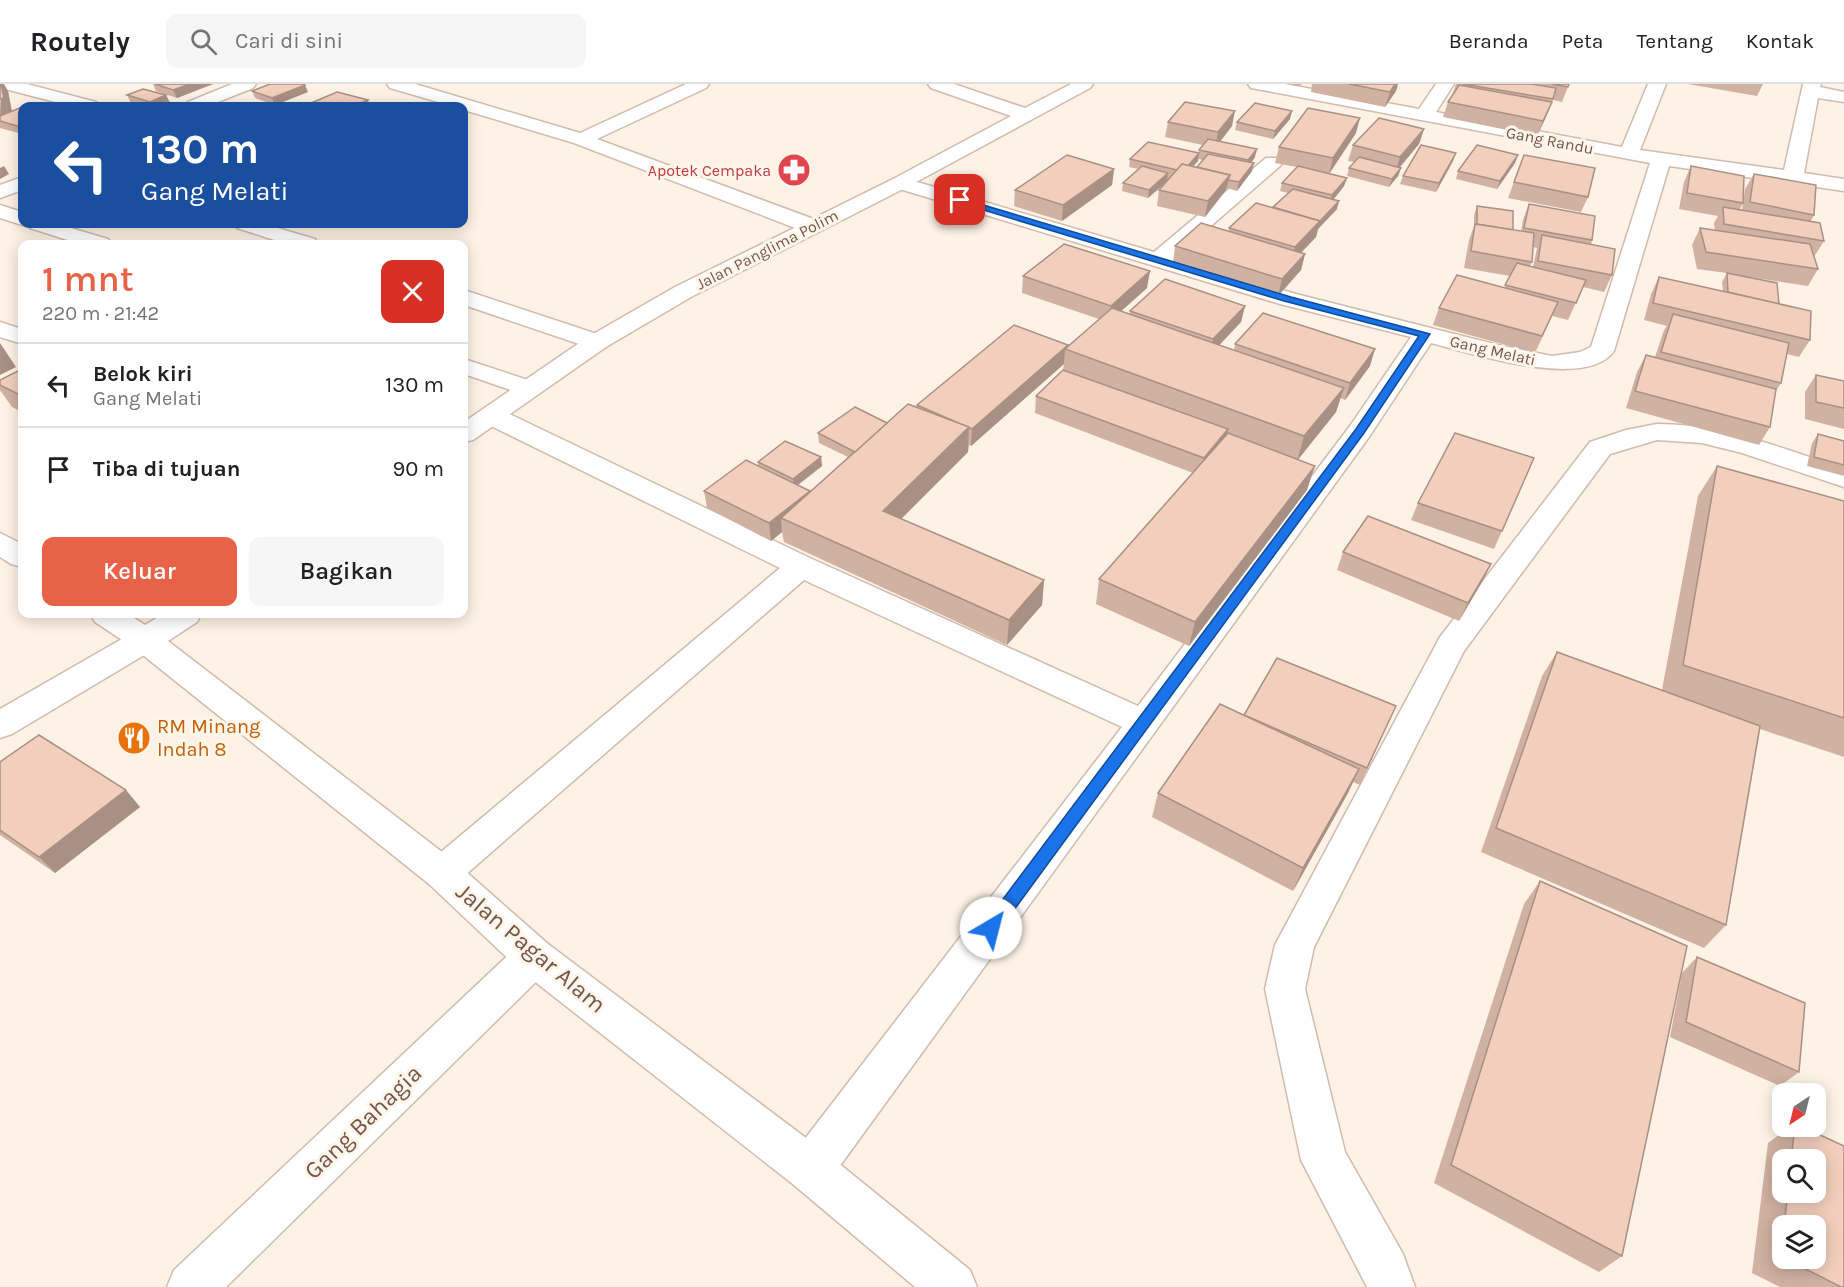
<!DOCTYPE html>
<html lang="id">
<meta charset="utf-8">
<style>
:root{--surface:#fff;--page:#f6f6f6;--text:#202124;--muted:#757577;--line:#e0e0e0;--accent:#e86248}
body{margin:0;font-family:Karla,sans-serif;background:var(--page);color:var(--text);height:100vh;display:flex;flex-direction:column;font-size:22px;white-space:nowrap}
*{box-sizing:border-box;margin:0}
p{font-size:20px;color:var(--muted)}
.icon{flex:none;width:33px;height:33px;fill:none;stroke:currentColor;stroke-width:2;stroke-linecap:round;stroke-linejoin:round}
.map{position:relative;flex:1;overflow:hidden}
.side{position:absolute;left:18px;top:156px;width:450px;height:378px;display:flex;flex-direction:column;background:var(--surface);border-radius:12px;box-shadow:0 3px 15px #0003}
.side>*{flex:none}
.hud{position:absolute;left:18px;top:18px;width:450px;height:126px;border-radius:12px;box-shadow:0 3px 15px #0003;background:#1a4fa0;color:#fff;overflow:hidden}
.needle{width:39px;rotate:215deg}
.controls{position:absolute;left:1772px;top:999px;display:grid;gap:12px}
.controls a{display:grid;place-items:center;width:54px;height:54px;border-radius:12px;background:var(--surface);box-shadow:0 3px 15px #0003;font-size:30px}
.pin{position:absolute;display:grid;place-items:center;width:51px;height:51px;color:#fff;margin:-26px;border-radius:12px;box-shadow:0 3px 9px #0006}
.me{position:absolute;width:66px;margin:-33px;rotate:37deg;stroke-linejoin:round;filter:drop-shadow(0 0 4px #0008)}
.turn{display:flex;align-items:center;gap:21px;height:126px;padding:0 24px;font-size:27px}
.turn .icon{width:78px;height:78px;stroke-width:2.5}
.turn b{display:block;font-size:42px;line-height:51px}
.round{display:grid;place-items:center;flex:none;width:63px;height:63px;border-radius:12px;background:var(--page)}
.overview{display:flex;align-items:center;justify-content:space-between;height:102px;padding:0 24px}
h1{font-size:36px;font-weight:600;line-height:45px;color:var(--accent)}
.cta{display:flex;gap:12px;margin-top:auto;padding:12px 24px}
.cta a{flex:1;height:69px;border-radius:12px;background:var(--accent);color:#fff;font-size:24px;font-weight:600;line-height:69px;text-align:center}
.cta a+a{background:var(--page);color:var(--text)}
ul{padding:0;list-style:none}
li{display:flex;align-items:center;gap:18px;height:84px;padding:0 24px;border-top:2px solid var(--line)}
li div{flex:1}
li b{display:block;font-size:22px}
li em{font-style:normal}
header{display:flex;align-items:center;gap:36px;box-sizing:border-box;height:84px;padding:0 30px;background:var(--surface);border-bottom:2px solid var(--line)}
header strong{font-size:28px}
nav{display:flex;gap:33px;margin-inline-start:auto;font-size:21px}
.search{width:420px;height:54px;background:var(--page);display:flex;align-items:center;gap:15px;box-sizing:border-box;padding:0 21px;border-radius:12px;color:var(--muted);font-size:22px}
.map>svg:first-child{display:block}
</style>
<header>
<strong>Routely</strong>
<div class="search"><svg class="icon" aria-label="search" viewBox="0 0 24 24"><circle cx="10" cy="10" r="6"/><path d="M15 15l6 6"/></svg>Cari di sini</div>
<nav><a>Beranda</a><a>Peta</a><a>Tentang</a><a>Kontak</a></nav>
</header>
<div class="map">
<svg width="1844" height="1203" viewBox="0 0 1844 1203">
<rect width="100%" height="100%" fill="#fdf2e5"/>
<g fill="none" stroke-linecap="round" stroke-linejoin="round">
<g stroke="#d0bbad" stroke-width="3">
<g id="street">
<polygon points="0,0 27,0 96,18 99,22 71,22 1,4"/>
<polygon points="232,0 256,0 253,4 208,22 185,22 188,18"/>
<polygon points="387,0 415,0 580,49 686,0 709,0 706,4 597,55 819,137 822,142 819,147 811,148 803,147 574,59 464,26 464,22 452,22 390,4"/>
<path d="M1248,0H1285L1419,25L1436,0H1454L1436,28L1622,63L1648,0H1666L1640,66L1784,86L1803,0H1821L1820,3L1844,8V18L1818,14L1804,89L1844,95V107L1669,82L1614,267C1586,307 1470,269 1431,259L1369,353L826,1101L810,1108L794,1101L787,1085L794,1069L1122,643L804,496L455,800L442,805L429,800L423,789L429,778L780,484L483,338L479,332L483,326L492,324L501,326L812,475L1138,622L1350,342L1411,253L1280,220L893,103L890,99L893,95H907L1154,168L1266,74H1280L1283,78L1280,82L1174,174L1296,210L1498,261L1552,272L1580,268L1591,263L1650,79L1257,5L1251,4Z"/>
<polygon points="22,93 22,106 0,114 0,101"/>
<polygon points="0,121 22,128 22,140 57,140 108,155 111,160 80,160 30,144 27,140 22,141 0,134"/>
<polygon points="233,140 264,140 315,155 318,160 287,160 237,144"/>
<polygon points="464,206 606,253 609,258 606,263 597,265 588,263 464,221"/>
<polygon points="0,238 22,245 22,260 0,253"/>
<polygon points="464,275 537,299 541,304 537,309 528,312 464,290"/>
<path d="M1657,340C1722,340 1783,364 1844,385V403L1742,369L1702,359L1657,356L1610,370L1464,567L1314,863L1305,905L1345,1068L1403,1170L1415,1203H1367L1301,1076L1265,905L1275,861L1440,553L1590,358L1626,346Z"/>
<polygon points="145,545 156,548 161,556 156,564 12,650 0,654 0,625 134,548"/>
<polygon points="534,855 548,860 554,873 548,886 226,1203 167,1203 174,1186 520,860"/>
</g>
</g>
<g stroke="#d3baab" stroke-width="3">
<g id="secondary">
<polygon points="928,0 954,0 1025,24 1071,0 1093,0 1090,4 907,103 691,213 606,263 473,356 464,358 464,338 588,253 675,203 893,95 1011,32 931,4"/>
<polygon points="0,449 22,460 22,483 11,480 0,473"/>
<polygon points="90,530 128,530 145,541 163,530 201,530 197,538 168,557 455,778 548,860 826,1069 970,1186 977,1203 915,1203 794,1101 520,886 429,800 134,564 95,538"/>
</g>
</g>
<use href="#street" fill="#fff" fill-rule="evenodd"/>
<use href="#secondary" fill="#fff" fill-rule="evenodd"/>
</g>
<g fill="#d0b1a2" fill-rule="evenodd">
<polygon points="153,0 213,0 177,14 156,7"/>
<polygon points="1289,0 1302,0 1299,2"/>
<polygon points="1312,0 1398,0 1396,7 1385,23 1311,8"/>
<polygon points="1456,0 1569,0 1562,18 1553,16 1546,33 1537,52 1443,33 1448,18 1452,12"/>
<polygon points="1688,0 1763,0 1757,12"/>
<polygon points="8,7 12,27 22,23 22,50 0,44 0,32"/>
<polygon points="252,7 308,8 275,21 255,14"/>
<polygon points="127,11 166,11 170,19 161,22 143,22 131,19"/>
<polygon points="1290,35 1273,55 1235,46 1237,38"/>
<path d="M1168,38L1232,42L1220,58L1255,73L1251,79L1252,87L1237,107L1227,104L1226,106L1205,133L1157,122L1159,106L1167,98L1148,114L1122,107L1123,99L1139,85L1129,83L1130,75L1199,69V66L1203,61L1165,53ZM1198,75L1203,76L1197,83H1193L1198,77Z"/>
<polygon points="1424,45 1419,60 1399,84 1401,84 1398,92 1389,103 1347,92 1349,84 1354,78 1348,77 1353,61"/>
<polygon points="1356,49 1329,90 1347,94 1344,102 1333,116 1337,125 1318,145 1316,153 1301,169 1305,170 1301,186 1278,212 1173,179 1175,162 1229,147 1229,144 1273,123 1288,109 1280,107 1282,99 1297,83 1275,79 1279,63"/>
<polygon points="1518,71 1515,79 1497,105 1456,95 1458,87"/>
<polygon points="1524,71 1588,113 1581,128 1508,114"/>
<polygon points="1453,77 1436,108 1400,100 1403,92"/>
<polygon points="1691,82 1743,119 1740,125 1742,126 1745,105 1754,90 1814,131 1811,137 1824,157 1814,173 1818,185 1808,202 1730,190 1779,220 1810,256 1799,273 1787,270 1781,299 1776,307 1770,343 1759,361 1626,324 1637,288 1646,271 1655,273 1664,246 1667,242 1644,236 1651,210 1659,193 1723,207 1722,198 1727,189 1697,185 1692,161 1700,144 1715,147 1714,139 1718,132 1679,125 1684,98"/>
<polygon points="1114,85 1112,101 1062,137 1014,122 1015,106"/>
<path d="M1529,120L1592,156L1591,161L1612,191L1604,208L1583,203L1568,236L1552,232L1535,269L1433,241L1439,224L1504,204L1510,192L1464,184L1469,156L1474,142V131L1477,122L1513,146L1521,147L1523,136ZM1533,163L1537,164L1533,183L1530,182L1532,178Z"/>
<polygon points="1023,192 1147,204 1121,227 1130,230 1130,227 1245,222 1241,238 1219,261 1234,266 1235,260 1370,282 1345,316 1340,314 1336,328 1298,375 1307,406 1189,562 1096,520 1099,495 1193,389 1035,329 1036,312 1063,286 1064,280 971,362 969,361 968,368 901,435 1044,496 1042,521 1007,561 784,458 782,448 771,457 707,424 704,407 758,382 758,378 821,373 822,382 798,401 810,408 848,373 819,359 818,349 887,339 917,324 917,321 1068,263 1099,235 1022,209"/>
<polygon points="22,285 22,328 12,323 0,306 0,296"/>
<polygon points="1816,291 1844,297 1844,345 1805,335 1805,308"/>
<polygon points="1818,350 1844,357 1844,392 1807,382 1812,359"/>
<polygon points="1717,382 1844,417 1844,673 1760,645 1726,841 1704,864 1481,768 1542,592 1557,568 1662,606 1698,412"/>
<polygon points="1418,419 1502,447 1494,465 1411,436"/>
<polygon points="1343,468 1491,480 1482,498 1459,537 1337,486"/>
<polygon points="1396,622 1360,701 1353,698 1348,709 1293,807 1152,733 1158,709 1244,631"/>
<polygon points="0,678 140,723 55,789 0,751"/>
<polygon points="1540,797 1622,1172 1599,1188 1434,1099 1524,820"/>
<polygon points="1697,873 1799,988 1780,1002 1670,953 1682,889"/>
<path d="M1791,1042H1801L1844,1062V1203H1780L1752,1189L1768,1059ZM1782,1076H1815V1108H1782ZM1782,1142H1815V1174H1782Z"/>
</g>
<g fill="#a99084">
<polygon points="1,0 4,0 8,7 12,29 0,32"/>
<polygon points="190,0 213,0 177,14 173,6"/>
<polygon points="1395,0 1398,0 1396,7 1385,23 1390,8"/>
<polygon points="305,1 308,8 275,21 272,14"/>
<polygon points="166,11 170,19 161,22 153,22 150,18"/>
<polygon points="368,16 370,22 354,22"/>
<polygon points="1552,18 1546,33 1537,52 1543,37"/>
<polygon points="1235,27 1232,42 1215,64 1218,48"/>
<polygon points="1292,27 1290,35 1273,55 1275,47"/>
<polygon points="1360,34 1356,49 1329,90 1333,74"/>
<polygon points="22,40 22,50 17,42"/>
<polygon points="1424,45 1419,60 1395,89 1400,73"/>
<polygon points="1257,65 1255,73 1247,85 1248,76"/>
<polygon points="1199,69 1198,77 1182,95 1183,87"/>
<polygon points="1456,69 1453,77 1436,108 1439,99"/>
<polygon points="1518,71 1515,79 1497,105 1500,97"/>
<polygon points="1254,79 1252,87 1237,107 1239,98"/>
<polygon points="4,82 9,90 0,95 0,84"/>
<polygon points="1401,84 1398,92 1389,103 1392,95"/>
<polygon points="1114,85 1112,101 1062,137 1063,121"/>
<polygon points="1168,89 1167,97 1148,114 1149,106"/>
<polygon points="1230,91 1226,106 1205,133 1208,117"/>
<polygon points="1347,94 1344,102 1330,120 1332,111"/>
<polygon points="1339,117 1337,125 1318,145 1316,153 1291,179 1295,163"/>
<polygon points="1305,170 1301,186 1278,212 1282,195"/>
<polygon points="1150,187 1147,204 1108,239 1111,222"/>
<polygon points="1245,222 1241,238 1209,272 1213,255"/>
<polygon points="0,259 16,283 0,291"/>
<polygon points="1068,261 1067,265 1065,265 1064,280 971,362 972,345"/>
<polygon points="1375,265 1370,282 1345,316 1350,299"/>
<polygon points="1344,304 1336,328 1297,377 1304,352"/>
<polygon points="969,343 968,368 884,452 883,427"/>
<polygon points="1228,345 1224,362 1201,392 1204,374"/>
<polygon points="821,373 822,382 794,404 793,395"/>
<polygon points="1315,382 1307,406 1189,562 1195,538"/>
<polygon points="810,407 811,424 781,434 782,448 771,457 769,439"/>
<polygon points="1491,480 1482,498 1459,537 1468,519"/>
<polygon points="1044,496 1042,521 1007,561 1009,536"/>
<polygon points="1359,685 1348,709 1293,807 1303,784"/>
<polygon points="126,706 140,723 55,789 39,773"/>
</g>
<g fill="#f2cebc" stroke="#a99084" stroke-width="1.5">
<polygon points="0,0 1,0 4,14 0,15"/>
<polygon points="155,0 190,0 173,6"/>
<polygon points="270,0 304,0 305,1 272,14 252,7"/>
<polygon points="1349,0 1395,0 1390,8"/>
<polygon points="1463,0 1531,0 1556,4 1553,15"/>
<polygon points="1552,0 1569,0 1568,3"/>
<polygon points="1459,1 1552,18 1543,37 1448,18"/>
<polygon points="143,5 166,11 150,18 127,11"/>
<polygon points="337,8 368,16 354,22 304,22"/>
<polygon points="1185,18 1235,27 1218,48 1168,38"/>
<polygon points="1255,19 1292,27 1275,47 1237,38"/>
<polygon points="22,23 22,40 17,42 0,37 0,32"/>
<polygon points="1308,24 1360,34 1333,74 1279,63"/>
<polygon points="1379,34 1424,45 1400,73 1353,61"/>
<polygon points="1208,55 1257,65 1248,76 1199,66"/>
<polygon points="1148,58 1199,69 1188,82 1182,80 1177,86 1130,75"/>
<polygon points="1421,61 1456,69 1439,99 1403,92"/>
<polygon points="1477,61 1518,71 1500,97 1458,87"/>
<polygon points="1208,70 1254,79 1239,98 1228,96 1230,91 1197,83"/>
<polygon points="1067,71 1114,85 1063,121 1015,106"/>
<polygon points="1524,71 1595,84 1588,113 1514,98"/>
<polygon points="1359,73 1401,84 1392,95 1349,84"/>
<polygon points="1182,80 1230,91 1208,117 1159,106"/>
<polygon points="1142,82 1168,89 1149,106 1123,99"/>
<polygon points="1298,82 1347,94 1332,111 1282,99"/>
<polygon points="1691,82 1744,92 1743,119 1687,109"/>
<polygon points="1754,90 1816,101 1814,131 1750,118"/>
<polygon points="1293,105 1339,117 1320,137 1273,123"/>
<polygon points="1256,119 1320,137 1295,163 1229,144"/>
<polygon points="1529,120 1595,132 1592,156 1524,144"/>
<polygon points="1477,122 1513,127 1513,146 1477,140"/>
<polygon points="1723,123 1820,139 1824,157 1724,140"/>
<polygon points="1201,139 1305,170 1282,195 1175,162"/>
<polygon points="1475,140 1534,149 1532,178 1471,167"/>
<polygon points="1700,144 1810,160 1818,185 1706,168"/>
<polygon points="1542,151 1615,165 1612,191 1538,177"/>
<polygon points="1064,160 1150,187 1111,222 1023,192"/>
<polygon points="1517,179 1586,196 1576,219 1505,201"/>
<polygon points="1727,189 1777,199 1779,220 1728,208"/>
<polygon points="1457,191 1558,218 1542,252 1439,224"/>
<polygon points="1659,193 1811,227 1810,256 1653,219"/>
<polygon points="1165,195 1245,222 1213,255 1130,227"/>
<polygon points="1112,224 1344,304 1304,352 1065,265"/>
<polygon points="1263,229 1375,265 1350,299 1235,260"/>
<polygon points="1673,230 1789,259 1781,299 1661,268"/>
<polygon points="1014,241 1068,261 972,345 917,321"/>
<polygon points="1646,271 1776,305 1770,343 1635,307"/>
<polygon points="22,285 22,312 0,301 0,296"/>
<polygon points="1063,286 1228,345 1204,374 1036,312"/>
<polygon points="1816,291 1844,297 1844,324 1816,318"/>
<polygon points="908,320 969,343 883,427 1044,496 1009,536 781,434"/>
<polygon points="855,323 887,339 855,368 818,349"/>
<polygon points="1228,349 1315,382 1195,538 1099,495"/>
<polygon points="1455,349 1534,374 1502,447 1418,419"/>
<polygon points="1818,350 1844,357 1844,381 1814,373"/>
<polygon points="785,357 821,373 793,395 758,378"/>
<polygon points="746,376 810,407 769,439 704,407"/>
<polygon points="1717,382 1844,417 1844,634 1683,581"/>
<polygon points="1368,432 1491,480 1468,519 1343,468"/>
<polygon points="1557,568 1760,642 1726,841 1496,744"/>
<polygon points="1277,574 1396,622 1367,684 1244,631"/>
<polygon points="1220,620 1359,685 1303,784 1158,709"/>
<polygon points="39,651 126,706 39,773 0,746 0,678"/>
<polygon points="1540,797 1687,862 1622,1172 1451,1081"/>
<polygon points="1697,873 1805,919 1799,988 1686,938"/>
<polygon points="1795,1042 1801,1042 1844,1062 1844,1203 1841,1203 1784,1174 1815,1174 1815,1142 1784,1142 1788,1108 1815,1108 1815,1076 1791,1076"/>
</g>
<polygon fill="#1a73e8" stroke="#114b97" stroke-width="1.5" points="960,114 1291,213 1430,250 1364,349 997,849 991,851 985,849 983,844 985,839 1356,345 1419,252 1284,217 957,118 956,116"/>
<defs>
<g id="pharmacy-disc" transform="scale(1.725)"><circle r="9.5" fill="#e0444e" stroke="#fff6eb"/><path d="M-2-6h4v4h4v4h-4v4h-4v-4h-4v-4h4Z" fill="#fff"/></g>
<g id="restaurant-disc" transform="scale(1.725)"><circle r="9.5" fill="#e8710a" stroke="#fff6eb"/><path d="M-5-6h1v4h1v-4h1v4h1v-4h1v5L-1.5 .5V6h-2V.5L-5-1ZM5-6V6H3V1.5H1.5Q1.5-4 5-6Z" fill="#fff"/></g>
</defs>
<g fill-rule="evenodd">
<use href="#pharmacy-disc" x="794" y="86"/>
<use href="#restaurant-disc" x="134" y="654"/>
</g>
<g text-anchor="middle" stroke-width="6" stroke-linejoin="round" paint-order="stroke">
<g font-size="16" fill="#765649" stroke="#fff6eb">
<text transform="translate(1550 56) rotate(11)" y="6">Gang Randu</text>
<text transform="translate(767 165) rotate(-27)" y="6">Jalan Panglima Polim</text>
<text transform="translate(1493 266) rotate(13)" y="6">Gang Melati</text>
</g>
<g font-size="16" fill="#be3a42" stroke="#fff6eb" text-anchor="end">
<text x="771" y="92">Apotek Cempaka</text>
</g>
<g font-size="20" fill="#c56008" stroke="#fff6eb" text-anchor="start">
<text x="157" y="649">RM Minang<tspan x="157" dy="23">Indah 8</tspan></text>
</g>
<g font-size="24" fill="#765649" stroke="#fff6eb">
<text transform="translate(531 864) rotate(40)" y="8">Jalan Pagar Alam</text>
<text transform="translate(363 1038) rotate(-44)" y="8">Gang Bahagia</text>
</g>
</g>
</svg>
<div class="controls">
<a><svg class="needle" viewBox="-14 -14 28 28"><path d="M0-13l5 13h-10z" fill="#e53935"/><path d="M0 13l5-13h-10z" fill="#757577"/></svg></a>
<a><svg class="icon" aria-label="search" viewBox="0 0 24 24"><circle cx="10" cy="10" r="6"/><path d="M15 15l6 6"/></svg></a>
<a><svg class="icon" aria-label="layers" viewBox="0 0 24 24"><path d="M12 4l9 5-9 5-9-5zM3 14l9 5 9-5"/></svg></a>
</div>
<div class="pin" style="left:960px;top:116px;background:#d93025"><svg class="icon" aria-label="arrive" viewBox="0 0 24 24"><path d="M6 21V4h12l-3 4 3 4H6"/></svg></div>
<svg class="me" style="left:991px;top:844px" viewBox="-20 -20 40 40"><circle r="19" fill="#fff"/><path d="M0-13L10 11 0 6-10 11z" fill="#1a73e8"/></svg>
<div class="hud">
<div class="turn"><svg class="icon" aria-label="left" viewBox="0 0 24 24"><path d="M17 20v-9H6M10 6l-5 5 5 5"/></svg><div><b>130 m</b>Gang Melati</div></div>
</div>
<section class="side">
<div class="overview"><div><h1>1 mnt</h1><p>220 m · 21:42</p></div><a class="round" style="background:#d93025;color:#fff"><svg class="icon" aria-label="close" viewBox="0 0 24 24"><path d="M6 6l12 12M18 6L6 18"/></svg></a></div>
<ul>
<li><svg class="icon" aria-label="left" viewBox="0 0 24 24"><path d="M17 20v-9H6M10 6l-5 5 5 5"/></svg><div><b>Belok kiri</b><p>Gang Melati</p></div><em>130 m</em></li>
<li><svg class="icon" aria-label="arrive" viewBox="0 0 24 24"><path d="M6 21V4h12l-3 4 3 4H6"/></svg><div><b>Tiba di tujuan</b></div><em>90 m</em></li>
</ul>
<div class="cta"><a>Keluar</a><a>Bagikan</a></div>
</section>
</div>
